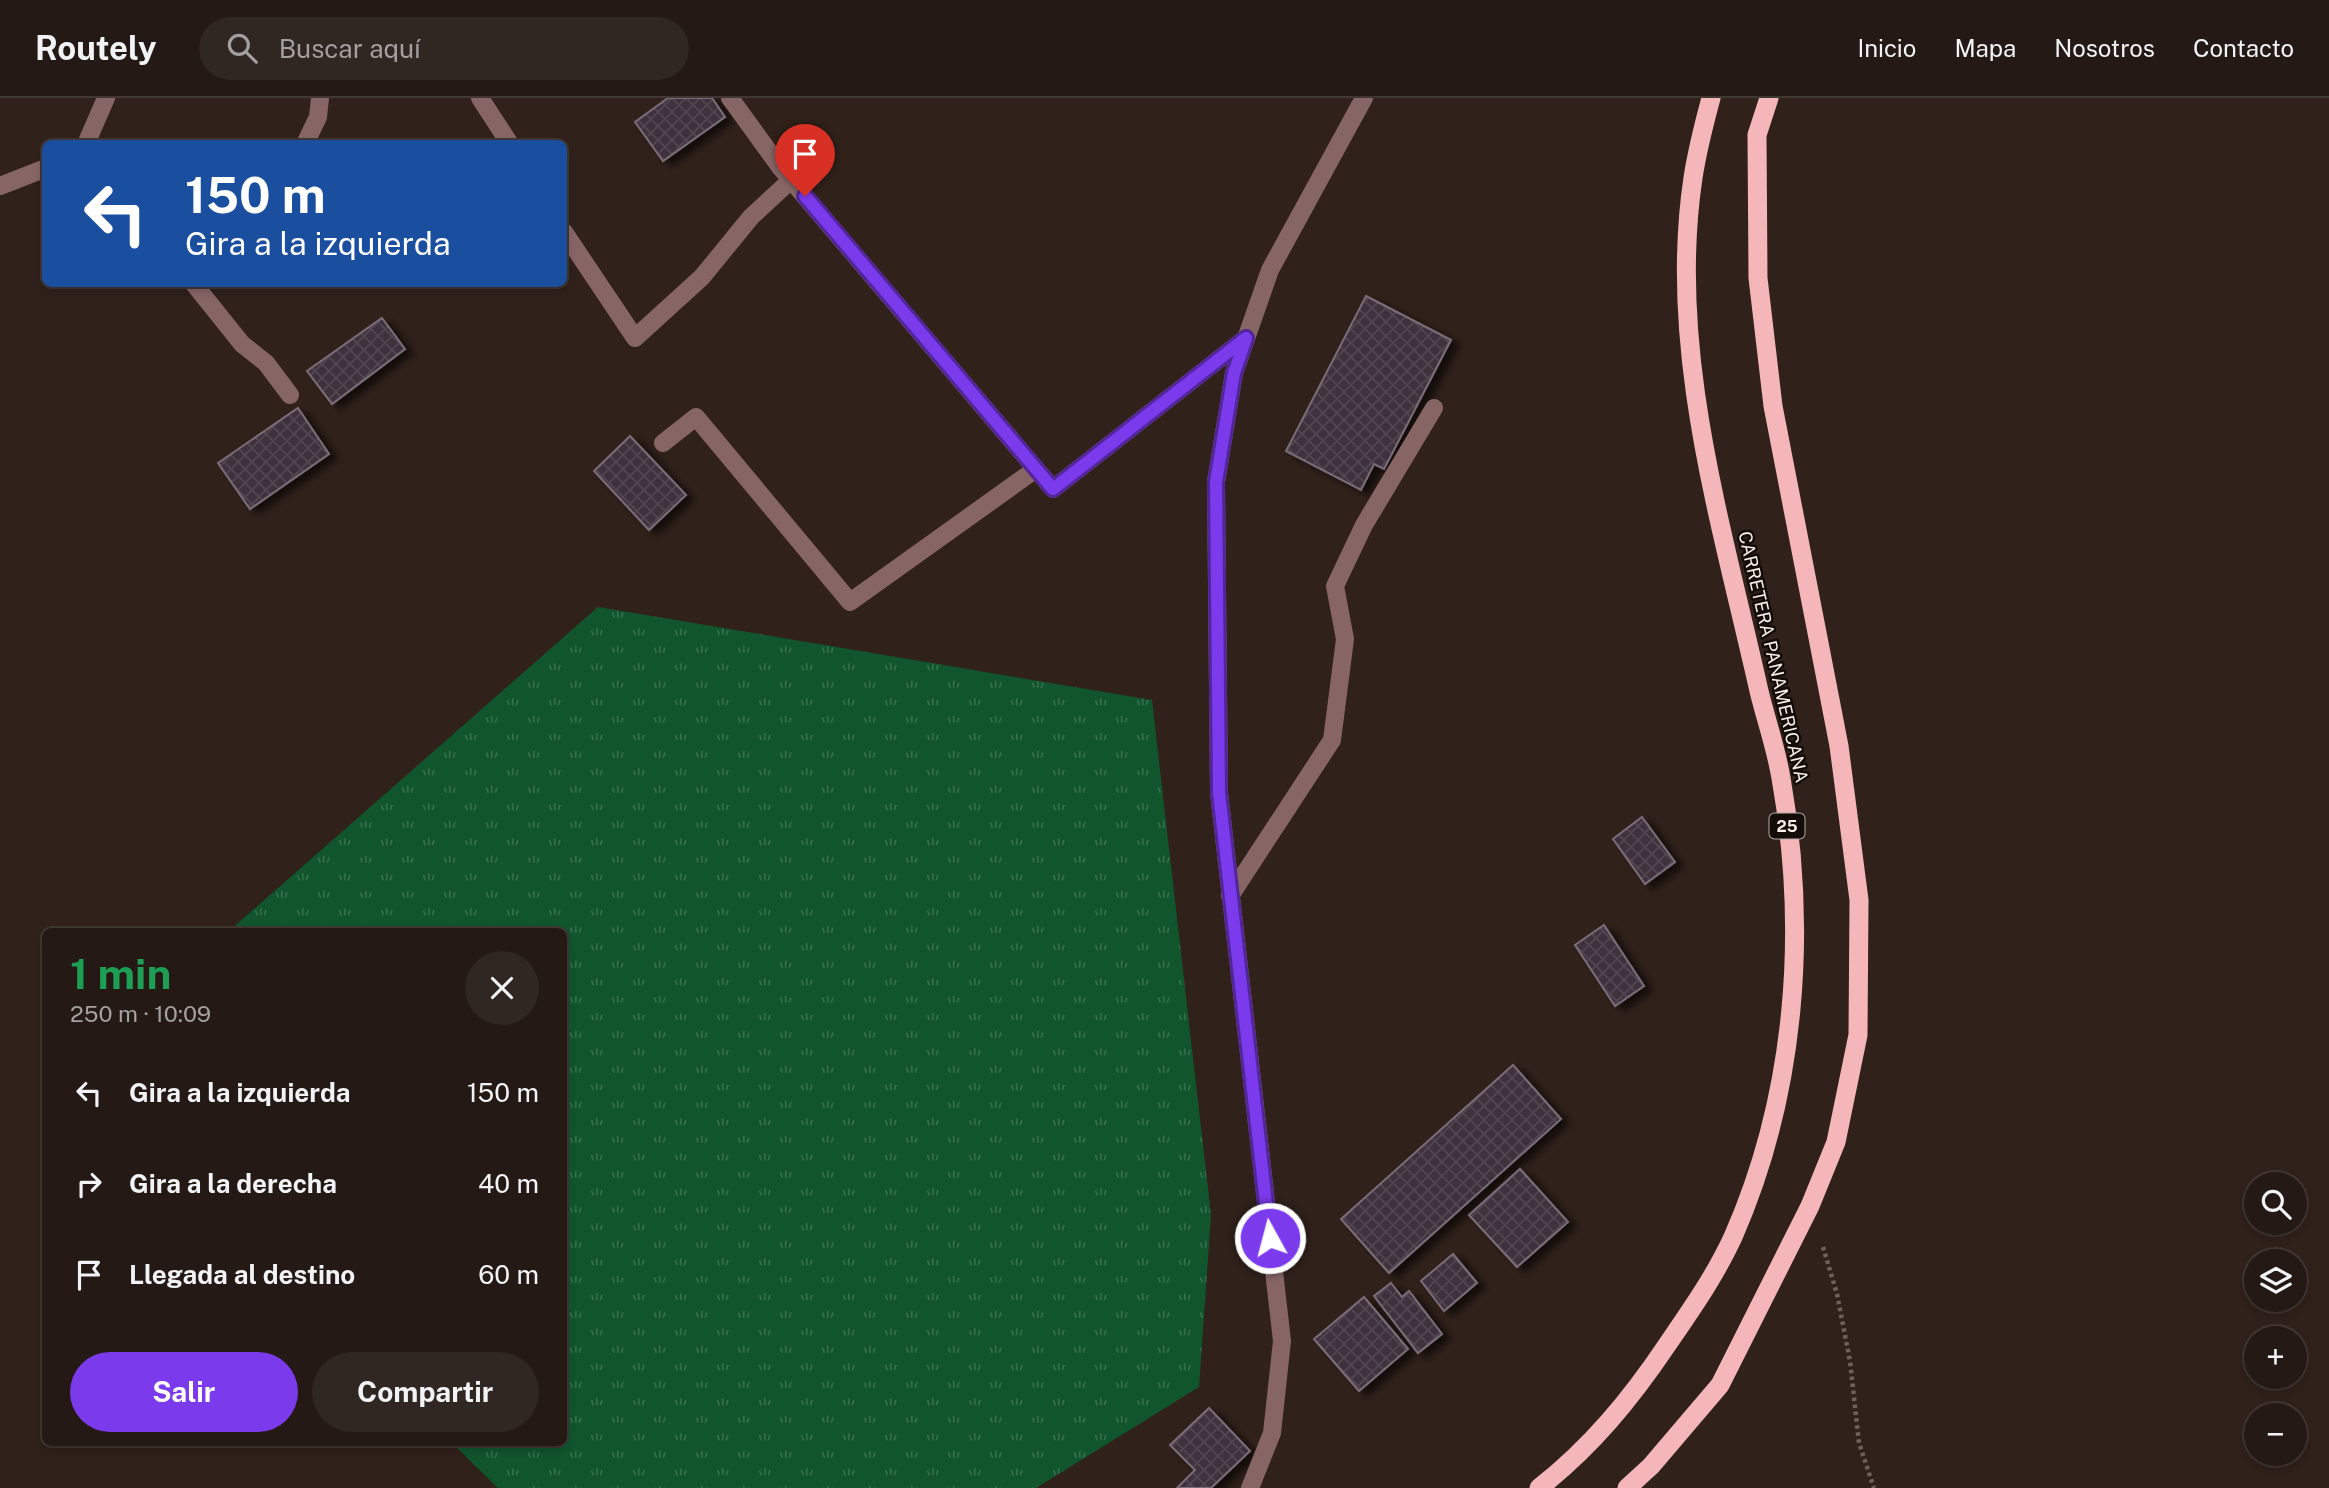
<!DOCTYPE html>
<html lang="es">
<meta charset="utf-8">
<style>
:root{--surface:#241914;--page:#302622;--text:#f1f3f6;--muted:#a3a0a0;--line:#413834;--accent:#7c3aed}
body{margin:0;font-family:"Public Sans",sans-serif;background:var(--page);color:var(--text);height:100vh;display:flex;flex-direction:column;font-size:26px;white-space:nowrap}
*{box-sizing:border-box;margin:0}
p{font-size:23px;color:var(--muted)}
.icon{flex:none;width:38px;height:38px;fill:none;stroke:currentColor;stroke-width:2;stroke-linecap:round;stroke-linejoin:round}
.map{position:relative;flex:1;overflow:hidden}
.drawer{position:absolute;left:42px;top:830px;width:525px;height:518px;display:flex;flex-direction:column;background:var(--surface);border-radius:10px;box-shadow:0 4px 10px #0003,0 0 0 2px var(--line)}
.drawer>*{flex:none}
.hud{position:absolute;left:42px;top:42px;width:525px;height:147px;border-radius:10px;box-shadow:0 4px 10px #0003,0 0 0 2px var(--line);background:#1a4fa0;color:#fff;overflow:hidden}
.controls{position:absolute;left:2244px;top:1074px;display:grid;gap:14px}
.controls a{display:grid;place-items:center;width:63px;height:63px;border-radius:50%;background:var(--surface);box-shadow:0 4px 10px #0003,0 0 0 2px var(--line);font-size:35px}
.pin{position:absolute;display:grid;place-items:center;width:60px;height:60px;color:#fff;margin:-72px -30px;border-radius:50% 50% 50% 0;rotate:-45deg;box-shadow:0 0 7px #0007}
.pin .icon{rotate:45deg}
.me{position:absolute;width:77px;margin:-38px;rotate:353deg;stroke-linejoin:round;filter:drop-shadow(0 0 5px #0008)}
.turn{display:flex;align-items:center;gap:24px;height:147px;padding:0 28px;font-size:32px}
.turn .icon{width:91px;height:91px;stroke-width:2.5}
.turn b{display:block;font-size:49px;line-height:60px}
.round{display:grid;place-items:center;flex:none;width:74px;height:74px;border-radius:37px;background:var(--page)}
.summary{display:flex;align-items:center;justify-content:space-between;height:119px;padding:0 28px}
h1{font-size:42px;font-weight:700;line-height:52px;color:#1e9e55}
.button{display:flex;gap:14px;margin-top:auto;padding:14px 28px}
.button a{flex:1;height:80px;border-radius:42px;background:var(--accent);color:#fff;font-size:28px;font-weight:700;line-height:80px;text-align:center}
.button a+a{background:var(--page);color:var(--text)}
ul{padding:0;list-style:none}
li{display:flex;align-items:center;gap:21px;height:91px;padding:0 28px}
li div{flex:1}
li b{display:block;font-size:26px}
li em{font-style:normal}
header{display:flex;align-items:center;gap:42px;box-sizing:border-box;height:98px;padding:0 35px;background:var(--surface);border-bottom:2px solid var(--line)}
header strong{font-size:33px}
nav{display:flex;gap:38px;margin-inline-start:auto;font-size:24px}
.search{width:490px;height:63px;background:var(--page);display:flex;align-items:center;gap:18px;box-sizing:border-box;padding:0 24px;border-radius:38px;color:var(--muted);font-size:26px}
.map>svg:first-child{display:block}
</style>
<header>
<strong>Routely</strong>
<div class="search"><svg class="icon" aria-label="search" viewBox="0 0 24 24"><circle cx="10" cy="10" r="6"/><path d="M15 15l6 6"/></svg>Buscar aquí</div>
<nav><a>Inicio</a><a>Mapa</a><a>Nosotros</a><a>Contacto</a></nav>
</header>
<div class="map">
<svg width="2329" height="1390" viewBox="0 0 2329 1390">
<defs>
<pattern id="grass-tufts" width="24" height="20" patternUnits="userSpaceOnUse" patternTransform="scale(1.75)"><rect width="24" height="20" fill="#10552c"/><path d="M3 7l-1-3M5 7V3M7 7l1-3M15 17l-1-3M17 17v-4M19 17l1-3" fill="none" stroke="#346e4b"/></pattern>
<pattern id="building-cross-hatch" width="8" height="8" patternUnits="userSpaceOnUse" patternTransform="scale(1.75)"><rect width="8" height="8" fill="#3f323e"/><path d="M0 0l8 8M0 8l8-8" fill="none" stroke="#524651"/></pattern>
<filter id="shadow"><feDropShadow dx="8" dy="4.5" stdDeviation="3.5" flood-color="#0009"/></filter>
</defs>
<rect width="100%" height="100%" fill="#30211a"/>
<polygon fill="url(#grass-tufts)" points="598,509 1152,602 1211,1117 1199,1289 1036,1390 498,1390 451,1344 564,1344 564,833 229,833"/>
<g fill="url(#building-cross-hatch)" stroke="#7a6c79" stroke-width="2" filter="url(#shadow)">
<polygon points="668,0 712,0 725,19 663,63 635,24"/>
<polygon points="1366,198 1451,242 1384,371 1374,366 1361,392 1286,353"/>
<polygon points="382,220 405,251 332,306 307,273"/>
<polygon points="298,310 329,356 250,411 218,365"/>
<polygon points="630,338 686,397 649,432 594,373"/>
<polygon points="1642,719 1675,764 1645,786 1613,741"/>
<polygon points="1604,827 1644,888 1615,908 1575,847"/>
<polygon points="1513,967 1561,1021 1389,1175 1341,1121"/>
<polygon points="1520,1071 1568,1124 1517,1169 1469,1117"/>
<polygon points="1453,1156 1477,1185 1444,1213 1421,1183"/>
<polygon points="1391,1185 1402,1199 1409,1193 1442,1236 1418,1255 1374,1198"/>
<polygon points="1364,1199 1408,1251 1359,1293 1314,1241"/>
<polygon points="1209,1310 1250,1353 1211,1390 1177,1390 1195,1372 1170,1347"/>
</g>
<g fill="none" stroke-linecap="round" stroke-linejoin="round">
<polyline stroke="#6f625b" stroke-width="4.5" stroke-dasharray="3.5 3.5" stroke-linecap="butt" points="1823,1149 1837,1196 1850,1263 1859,1345 1874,1390"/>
<g stroke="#876565" stroke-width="18">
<polyline points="480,0 510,46"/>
<polyline points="730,0 780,69 1053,391 1246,240"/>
<polyline points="86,46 106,0"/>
<polyline points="305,46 318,19 320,0"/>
<polyline points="0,88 46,70"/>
<polyline points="564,134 635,240 702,179 751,119 791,82"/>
<polyline points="194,186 242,246 266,265 290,297"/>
<polyline points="663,345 696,319 850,504 1036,371"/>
<polyline points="1230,798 1332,642 1345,541 1335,488 1364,427 1434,310"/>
</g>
<polyline stroke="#876565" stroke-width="18" points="1250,1390 1272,1335 1282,1243 1219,695 1216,384 1234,275 1270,172 1364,0"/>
<g stroke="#f4b6b8" stroke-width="19">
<path d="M1539,1390C1591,1349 1630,1302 1667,1247C1691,1212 1715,1178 1733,1139C1796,996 1808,833 1781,680C1776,650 1766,622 1759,593C1722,427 1667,252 1693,80C1697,53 1704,26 1711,0"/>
<polyline points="1627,1390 1651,1368 1720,1287 1810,1108 1836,1044 1858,937 1859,802 1839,648 1773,308 1758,180 1757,37 1769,0"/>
</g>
</g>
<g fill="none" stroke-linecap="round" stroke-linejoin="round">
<g stroke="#51269a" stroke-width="18">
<polyline id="route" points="805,98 1053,391 1246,240 1234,275 1216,384 1219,695 1270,1140"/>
</g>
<use href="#route" stroke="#7c3aed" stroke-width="12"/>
</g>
<g text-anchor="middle" stroke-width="5" stroke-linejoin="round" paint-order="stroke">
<rect fill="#130c09" stroke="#b5aca7" stroke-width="2" x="1769.5" y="715.5" width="35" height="25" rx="5"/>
<g font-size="16" font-weight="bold" fill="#faf0eb">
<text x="1787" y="734">25</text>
</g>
<g font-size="18" fill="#faf0eb" stroke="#130c09">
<text transform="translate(1773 559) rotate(77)" y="6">CARRETERA PANAMERICANA</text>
</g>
</g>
</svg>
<div class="controls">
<a><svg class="icon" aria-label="search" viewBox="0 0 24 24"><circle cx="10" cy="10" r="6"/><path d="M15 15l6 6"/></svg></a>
<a><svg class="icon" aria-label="layers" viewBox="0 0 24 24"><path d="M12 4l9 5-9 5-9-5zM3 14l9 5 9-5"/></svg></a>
<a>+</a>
<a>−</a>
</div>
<div class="pin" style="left:805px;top:98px;background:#d93025"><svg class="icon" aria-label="arrive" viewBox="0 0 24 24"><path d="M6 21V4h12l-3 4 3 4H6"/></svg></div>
<svg class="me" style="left:1270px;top:1140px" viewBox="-20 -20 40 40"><circle r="17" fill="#7c3aed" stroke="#fff" stroke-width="3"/><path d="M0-11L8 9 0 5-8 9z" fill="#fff"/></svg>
<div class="hud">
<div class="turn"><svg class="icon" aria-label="left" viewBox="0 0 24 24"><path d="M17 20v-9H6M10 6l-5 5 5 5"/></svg><div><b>150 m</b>Gira a la izquierda</div></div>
</div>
<section class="drawer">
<div class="summary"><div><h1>1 min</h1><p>250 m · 10:09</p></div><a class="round"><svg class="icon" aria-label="close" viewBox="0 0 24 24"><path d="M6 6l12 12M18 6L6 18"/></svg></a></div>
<ul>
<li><svg class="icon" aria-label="left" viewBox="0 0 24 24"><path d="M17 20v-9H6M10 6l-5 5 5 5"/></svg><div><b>Gira a la izquierda</b></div><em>150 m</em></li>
<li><svg class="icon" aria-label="right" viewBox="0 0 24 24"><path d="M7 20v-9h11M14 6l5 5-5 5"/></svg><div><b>Gira a la derecha</b></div><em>40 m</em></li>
<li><svg class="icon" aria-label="arrive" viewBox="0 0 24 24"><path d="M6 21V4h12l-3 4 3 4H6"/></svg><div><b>Llegada al destino</b></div><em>60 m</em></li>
</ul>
<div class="button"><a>Salir</a><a>Compartir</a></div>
</section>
</div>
